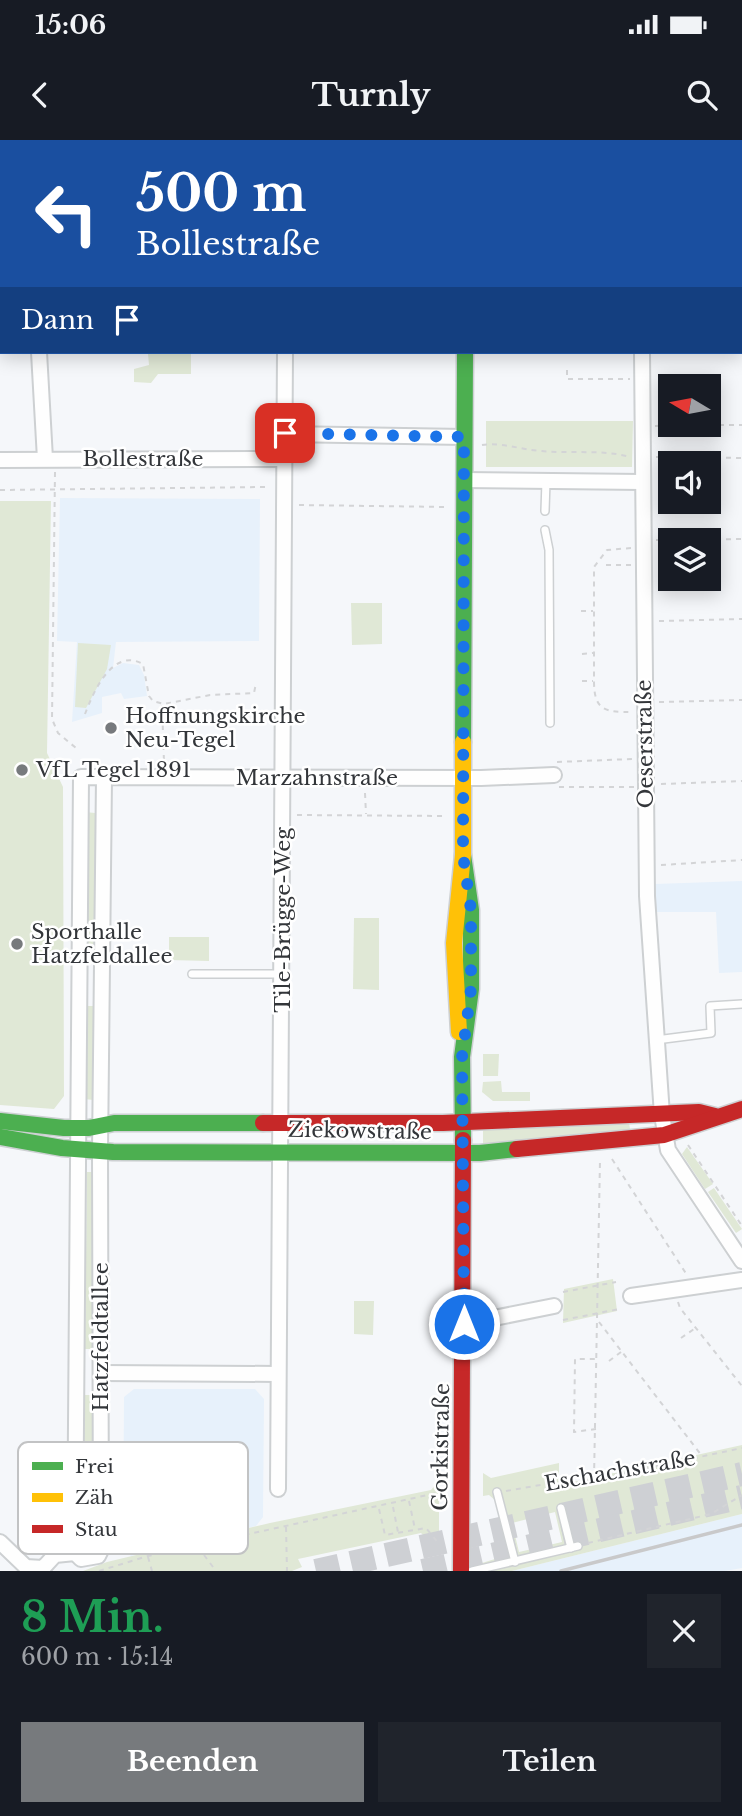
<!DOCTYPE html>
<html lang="de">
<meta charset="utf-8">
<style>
:root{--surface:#171b24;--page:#20242c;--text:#f1f3f6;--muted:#9ea1a6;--accent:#777a7d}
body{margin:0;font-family:"Libre Baskerville",serif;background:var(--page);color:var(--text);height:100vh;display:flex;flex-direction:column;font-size:26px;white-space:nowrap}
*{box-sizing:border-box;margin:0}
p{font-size:23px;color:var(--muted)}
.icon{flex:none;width:38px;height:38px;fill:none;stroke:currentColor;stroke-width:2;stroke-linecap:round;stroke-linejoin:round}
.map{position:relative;height:1431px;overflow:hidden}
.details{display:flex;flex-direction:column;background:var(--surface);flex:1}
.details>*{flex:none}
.guide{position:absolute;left:0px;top:0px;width:742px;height:214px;box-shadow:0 4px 18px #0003;background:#1a4fa0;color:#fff;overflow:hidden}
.needle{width:46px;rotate:280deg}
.fabs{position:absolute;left:658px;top:234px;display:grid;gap:14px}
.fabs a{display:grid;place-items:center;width:63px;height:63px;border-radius:0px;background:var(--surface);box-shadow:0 4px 18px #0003;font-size:35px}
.pin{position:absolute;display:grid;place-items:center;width:60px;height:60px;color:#fff;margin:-30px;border-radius:14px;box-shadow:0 4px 10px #0006}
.me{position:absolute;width:77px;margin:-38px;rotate:0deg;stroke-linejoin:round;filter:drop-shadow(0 0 5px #0008)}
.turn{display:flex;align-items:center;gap:24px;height:147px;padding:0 21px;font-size:32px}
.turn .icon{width:91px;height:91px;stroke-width:2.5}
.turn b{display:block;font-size:49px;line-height:60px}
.then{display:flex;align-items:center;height:66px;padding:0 21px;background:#0003;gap:14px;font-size:26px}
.round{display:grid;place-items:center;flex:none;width:74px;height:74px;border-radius:0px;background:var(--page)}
.overview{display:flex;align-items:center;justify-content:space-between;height:119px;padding:0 21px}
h1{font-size:42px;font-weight:700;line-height:52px;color:#1e9e55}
.action{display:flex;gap:14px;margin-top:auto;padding:14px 21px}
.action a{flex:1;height:80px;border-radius:0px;background:var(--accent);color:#fff;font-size:28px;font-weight:700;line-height:80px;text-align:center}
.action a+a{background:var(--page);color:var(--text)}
.status{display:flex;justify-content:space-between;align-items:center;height:49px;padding:0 35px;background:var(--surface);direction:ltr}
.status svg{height:19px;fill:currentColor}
header{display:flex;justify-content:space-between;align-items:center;height:91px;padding:0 21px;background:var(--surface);font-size:32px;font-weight:700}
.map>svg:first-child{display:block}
</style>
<div class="status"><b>15:06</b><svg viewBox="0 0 49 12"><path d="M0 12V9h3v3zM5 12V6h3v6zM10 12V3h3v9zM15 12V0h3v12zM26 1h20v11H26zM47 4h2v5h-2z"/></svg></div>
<header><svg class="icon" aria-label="back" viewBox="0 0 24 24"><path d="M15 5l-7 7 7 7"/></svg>Turnly<svg class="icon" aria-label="search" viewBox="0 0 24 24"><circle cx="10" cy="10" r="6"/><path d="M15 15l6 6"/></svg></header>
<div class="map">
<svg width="742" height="1431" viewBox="0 0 742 1431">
<rect width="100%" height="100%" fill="#f5f7fa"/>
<g fill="#e7f1fb">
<polygon points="60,358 260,359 259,501 116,502 113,528 123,523 139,525 144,535 147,556 124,559 121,553 102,557 102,573 72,582 77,502 57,501"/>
<polygon points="742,741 742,832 719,833 716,772 656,772 655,744"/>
<polygon points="134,1249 255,1249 264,1259 263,1377 256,1386 131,1416 123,1408 124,1257"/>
<polygon points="742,1374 742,1428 725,1431 512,1431"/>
</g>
<g fill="#e0e8d6" fill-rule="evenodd">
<polygon points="191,213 191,234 158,234 151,243 134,242 134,229 149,225 148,214"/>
<polygon points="486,281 633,281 632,327 486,327"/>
<polygon points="0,361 51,361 47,613 63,647 64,956 54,969 0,965"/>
<polygon points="351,463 382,463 382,504 352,505"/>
<polygon points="78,503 111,505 107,529 86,568 75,567"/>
<polygon points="85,672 95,673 95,808 84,808"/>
<polygon points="354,778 379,778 379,850 353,849"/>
<polygon points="169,797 209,797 209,821 169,820"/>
<polygon points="84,866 94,866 94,960 84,959"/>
<polygon points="483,914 499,914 498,936 483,936"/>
<polygon points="501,941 502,952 530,952 530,961 493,961 482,952 483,942"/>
<polygon points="629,983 631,995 483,1005 483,986"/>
<polygon points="687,1007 713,1044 705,1049 682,1014"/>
<polygon points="87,1032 96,1032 95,1209 85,1209"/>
<polygon points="714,1048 742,1089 736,1093 708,1052"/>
<polygon points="613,1139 617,1171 563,1183 564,1149"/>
<polygon points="354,1161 374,1161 373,1195 354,1194"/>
<polygon points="85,1255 95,1255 95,1412 82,1412"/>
<path d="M742,1305V1374L512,1431H482V1423L498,1418L506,1406L496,1361L489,1355L483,1356V1333L491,1338L559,1323V1345ZM555,1372L562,1402L519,1412L512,1383Z"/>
<polygon points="439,1340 439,1398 429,1401 421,1393 298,1419 302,1427 292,1431 83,1431 107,1422 270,1383 431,1350"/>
</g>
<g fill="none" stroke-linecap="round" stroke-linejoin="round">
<g stroke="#ced0d4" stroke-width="24" stroke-dasharray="24 12" stroke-linecap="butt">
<polyline points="316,1431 742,1334"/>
<polyline points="423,1431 742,1357"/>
</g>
<g stroke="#cdd0d2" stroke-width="10">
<g id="lane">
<polyline points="545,371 546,341"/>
<polyline points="545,390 549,410 550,583"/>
<polyline points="192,834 282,834"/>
<polyline points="656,900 711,893 710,866 742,864"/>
<polyline points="497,1352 515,1422"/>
<polyline points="561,1368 571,1408"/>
<polyline points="472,1431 578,1406"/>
</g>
</g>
<g stroke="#cdd0d2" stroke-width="18">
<g id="street">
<polyline points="87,0 87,2"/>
<polyline points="286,2 286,0"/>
<polyline points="643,2 643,0"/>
<polyline points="0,118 2,118"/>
<polyline points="39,212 45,319"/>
<polyline points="642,212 647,756 662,975 668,1010 742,1121"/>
<polyline points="285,294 464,297"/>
<polyline points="0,320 285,319"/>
<polyline points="464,340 642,342"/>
<polyline points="631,1156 742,1140"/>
<polyline points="464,1184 554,1166"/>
<polyline points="101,1233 278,1234"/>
<polyline points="278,1349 285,212"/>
<polyline points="0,1402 26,1427 43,1428 55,1415 75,1413"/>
<polyline points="75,1413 81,637 481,638 554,635"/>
<polyline points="75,1413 81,1419 98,1416 101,1410 100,1011 104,638"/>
</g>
</g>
<g stroke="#cdd0d2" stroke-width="19">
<g id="fast">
<polyline points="463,602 465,212"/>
<polyline points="463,715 471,770 471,849 462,917 463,1000"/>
<polyline points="0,981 64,988 89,988 114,983 263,983"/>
<polyline points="0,997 62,1008 113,1012 480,1013 517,1009"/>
</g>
</g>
<g stroke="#cdd0d2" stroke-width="19">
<g id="slow">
<polyline points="465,2 466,0"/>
<polyline points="459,892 454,803 463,715 463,602"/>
</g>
</g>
<g stroke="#cdd0d2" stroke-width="19">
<g id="jam">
<polyline points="263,983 443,983 699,972 715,976"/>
<polyline points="517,1009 664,995 742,969"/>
<polyline points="461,1431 463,1000"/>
</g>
</g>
<g stroke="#d3d4d6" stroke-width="2" stroke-dasharray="5 5" stroke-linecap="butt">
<polyline points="51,2 52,0"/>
<polyline points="211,2 211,0"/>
<polyline points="740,33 742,33"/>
<polyline points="740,184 742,184"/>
<polyline points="567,230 567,239 630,239"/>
<polyline points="709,285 742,285"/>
<polyline points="655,286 692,285"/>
<path d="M482,305C503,302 521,310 542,311C571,314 602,309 630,317"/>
<polyline points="656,317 742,318"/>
<polyline points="55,332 52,579 58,593 76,608"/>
<polyline points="0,350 266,347"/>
<polyline points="299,365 447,367"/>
<polyline points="656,400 742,399"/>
<path d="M631,408L607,410L594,427V541C594,571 605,572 633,572"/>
<polyline points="606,425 631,425"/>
<polyline points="581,471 593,471"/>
<polyline points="659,481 742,479"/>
<polyline points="582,514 593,513"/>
<polyline points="582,541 593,541"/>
<polyline points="659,562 742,560"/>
<polyline points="162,565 164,622"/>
<path d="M85,574C93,553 112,507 143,524L149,556L153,561L164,564L210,555L254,553L256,543"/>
<polyline points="557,622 632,619"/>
<polyline points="661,644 742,641"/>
<polyline points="559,647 634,647"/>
<polyline points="365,653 366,674"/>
<polyline points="297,675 446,676"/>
<polyline points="661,725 742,720"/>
<polyline points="688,1005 742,1086"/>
<polyline points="612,1019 687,1135"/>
<polyline points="563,1152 616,1142"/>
<polyline points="678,1162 680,1168 742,1246"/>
<polyline points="563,1180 619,1169"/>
<polyline points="599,1182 702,1316"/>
<polyline points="681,1198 694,1189"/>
<polyline points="609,1221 621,1212"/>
<polyline points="596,1289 574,1292 575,1219 596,1219"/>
<polyline points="594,1338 600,1020"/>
<polyline points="506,1351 546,1344 567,1345 742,1308"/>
<polyline points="409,1361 415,1389"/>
<polyline points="393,1367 398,1392"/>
<polyline points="379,1369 385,1395 426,1388 439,1404"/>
<polyline points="286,1387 287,1431"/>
<polyline points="588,1403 711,1374 742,1355"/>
<polyline points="198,1407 216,1431"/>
<polyline points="148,1417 152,1431"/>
<polyline points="99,1431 148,1416 446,1351"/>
</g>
<use href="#lane" stroke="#fefefe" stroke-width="7"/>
<use href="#street" stroke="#fefefe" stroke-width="14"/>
<use href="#fast" stroke="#4caf50" stroke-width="16"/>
<use href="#slow" stroke="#ffc107" stroke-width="16"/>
<use href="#jam" stroke="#c62828" stroke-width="16"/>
<polyline stroke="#c9c9ca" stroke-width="3.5" points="561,1431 742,1385"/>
</g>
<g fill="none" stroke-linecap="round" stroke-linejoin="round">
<polyline stroke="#1a73e8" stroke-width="12" stroke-dasharray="0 21.6" points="285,293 464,297 463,715 471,770 471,849 462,917 464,1184"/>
</g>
<g fill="#777a7d" stroke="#fff" stroke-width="2.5">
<circle cx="111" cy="588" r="7"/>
<circle cx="22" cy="630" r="7"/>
<circle cx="17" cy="804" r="7"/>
</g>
<g text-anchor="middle" stroke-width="5" stroke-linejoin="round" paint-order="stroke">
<g font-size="21" fill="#33363a" stroke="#fff">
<text x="143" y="326">Bollestraße</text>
<text transform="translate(645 604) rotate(-91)" y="7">Oeserstraße</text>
<text x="317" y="645">Marzahnstraße</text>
<text transform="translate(283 780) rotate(-90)" y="7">Tile-Brügge-Weg</text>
<text transform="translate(360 991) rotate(1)" y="7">Ziekowstraße</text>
<text transform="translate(101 1197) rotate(-90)" y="7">Hatzfeldtallee</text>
<text transform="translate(441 1307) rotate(-89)" y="7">Gorkistraße</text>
<text transform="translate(620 1331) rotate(-10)" y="7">Eschachstraße</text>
</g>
<g font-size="21" fill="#33363a" stroke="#fff" text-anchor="start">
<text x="125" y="583">Hoffnungskirche<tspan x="125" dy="24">Neu-Tegel</tspan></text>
<text x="36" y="637">VfL Tegel 1891</text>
<text x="31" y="799">Sporthalle<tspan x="31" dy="24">Hatzfeldallee</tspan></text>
</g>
</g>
<rect x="18" y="1302" width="230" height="112" rx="10" fill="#fff" stroke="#c2c3c4" stroke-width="2"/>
<rect x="32" y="1322" width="31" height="8" fill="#4caf50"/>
<rect x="32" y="1353" width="31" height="9" fill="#ffc107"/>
<rect x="32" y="1385" width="31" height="8" fill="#c62828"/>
<g font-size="19" fill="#33363a">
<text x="75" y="1333">Frei</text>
<text x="75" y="1364">Zäh</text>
<text x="75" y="1396">Stau</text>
</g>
</svg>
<div class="fabs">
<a><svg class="needle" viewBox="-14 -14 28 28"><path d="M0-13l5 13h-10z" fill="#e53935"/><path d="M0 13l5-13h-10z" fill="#9ea1a6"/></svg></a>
<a><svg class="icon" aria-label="sound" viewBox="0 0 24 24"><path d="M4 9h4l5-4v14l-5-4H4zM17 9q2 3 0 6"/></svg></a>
<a><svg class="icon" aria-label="layers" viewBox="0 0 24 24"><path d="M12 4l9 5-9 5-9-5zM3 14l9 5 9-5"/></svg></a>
</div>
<div class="pin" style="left:285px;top:293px;background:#d93025"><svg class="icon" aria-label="arrive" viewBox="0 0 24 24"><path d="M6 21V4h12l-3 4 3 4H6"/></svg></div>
<svg class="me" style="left:464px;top:1184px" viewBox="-20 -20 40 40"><circle r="17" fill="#1a73e8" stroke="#fff" stroke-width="3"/><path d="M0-11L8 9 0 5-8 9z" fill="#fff"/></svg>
<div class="guide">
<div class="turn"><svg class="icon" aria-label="left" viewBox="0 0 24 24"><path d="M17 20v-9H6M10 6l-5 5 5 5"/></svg><div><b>500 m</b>Bollestraße</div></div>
<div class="then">Dann<svg class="icon" aria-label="arrive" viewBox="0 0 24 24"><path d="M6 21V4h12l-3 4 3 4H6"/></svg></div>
</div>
</div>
<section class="details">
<div class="overview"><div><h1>8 Min.</h1><p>600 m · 15:14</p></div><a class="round"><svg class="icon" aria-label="close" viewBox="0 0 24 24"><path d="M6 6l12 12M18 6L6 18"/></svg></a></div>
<div class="action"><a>Beenden</a><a>Teilen</a></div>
</section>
